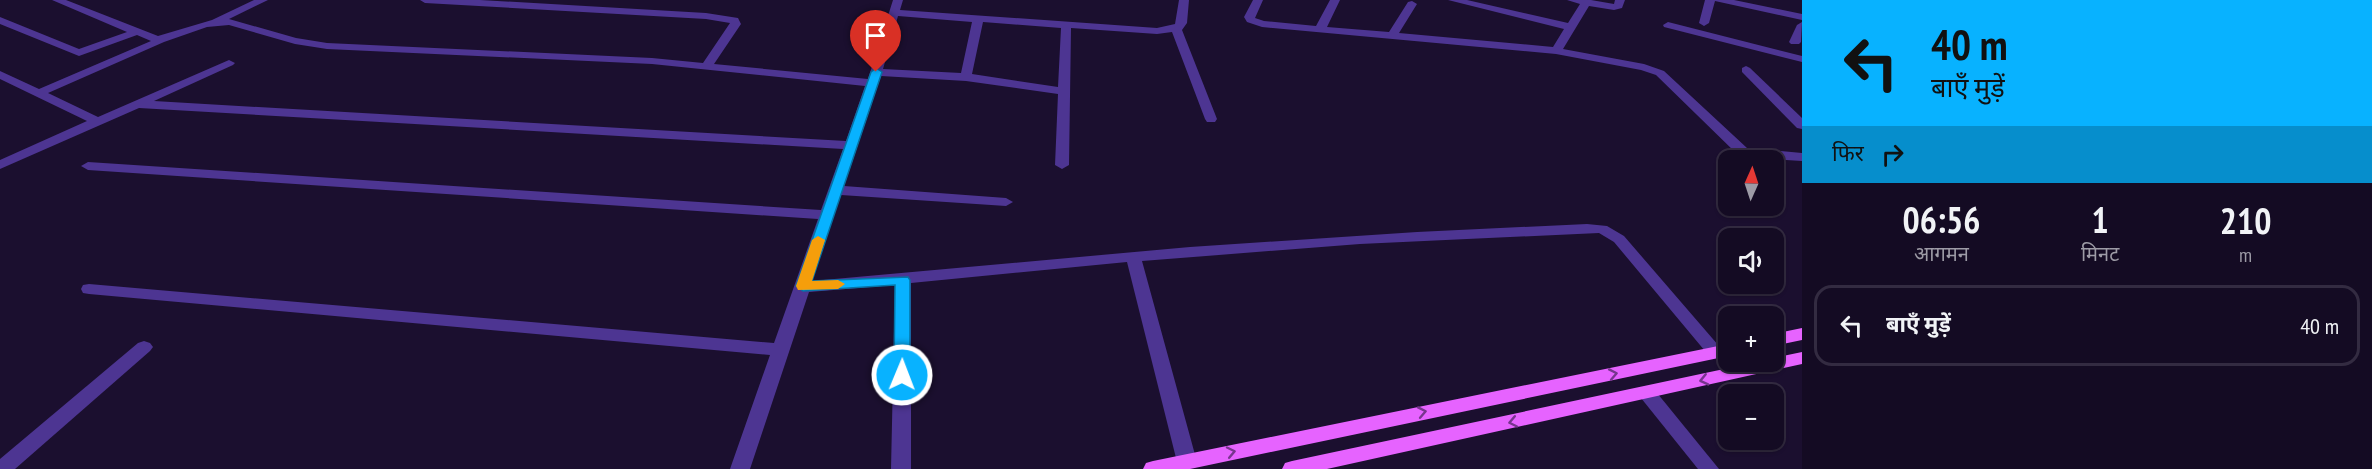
<!DOCTYPE html>
<html lang="hi">
<meta charset="utf-8">
<style>
:root{--surface:#140b23;--page:#1d142b;--text:#f1f3f6;--muted:#9d9ba6;--line:#332b41}
body{margin:0;font-family:"PT Sans Narrow","Noto Sans Devanagari",sans-serif;background:var(--page);color:var(--text);height:100vh;display:flex;flex-direction:column;font-size:22px;white-space:nowrap}
*{box-sizing:border-box;margin:0}
p{font-size:20px;color:var(--muted)}
.icon{flex:none;width:33px;height:33px;fill:none;stroke:currentColor;stroke-width:2;stroke-linecap:round;stroke-linejoin:round}
.map{position:relative;flex:1;overflow:hidden}
.side{display:flex;flex-direction:column;background:var(--surface);width:570px}
.side>*{flex:none}
.guide{background:#08b2ff;color:#111;overflow:hidden}
.needle{width:39px;rotate:3deg}
.fabs{position:absolute;left:1718px;top:150px;display:grid;gap:12px}
.fabs a{display:grid;place-items:center;width:66px;height:66px;border-radius:12px;background:var(--surface);box-shadow:0 2px 4px #0004,0 0 0 2px var(--line);font-size:30px}
.pin{position:absolute;display:grid;place-items:center;width:51px;height:51px;color:#fff;margin:-62px -26px;border-radius:50% 50% 50% 0;rotate:-45deg;box-shadow:0 0 6px #0007}
.pin .icon{rotate:45deg}
.me{position:absolute;width:66px;margin:-33px;rotate:1deg;stroke-linejoin:round;filter:drop-shadow(0 0 4px #0008)}
.turn{display:flex;align-items:center;gap:21px;height:126px;padding:0 30px;font-size:27px}
.turn .icon{width:78px;height:78px;stroke-width:2.5}
.turn b{display:block;font-size:42px;line-height:51px}
.then{display:flex;align-items:center;height:57px;padding:0 30px;background:#0003;gap:12px;font-size:22px}
.eta{display:flex;justify-content:space-evenly;align-items:center;height:102px;text-align:center}
.eta b{font-size:36px;font-weight:800;line-height:42px}
ul{padding:0;list-style:none}
li{display:flex;align-items:center;gap:18px;height:81px;margin:0 12px 9px;padding:0 18px;border:3px solid var(--line);border-radius:18px}
li div{flex:1}
li b{display:block;font-size:22px}
li em{font-style:normal}
main{display:flex;flex:1;min-height:0}
.map>svg:first-child{display:block}
</style>
<main>
<div class="map">
<svg width="1802" height="469" viewBox="0 0 1802 469">
<rect width="100%" height="100%" fill="#1b0f2f"/>
<g fill="none" stroke-linecap="round" stroke-linejoin="round">
<g fill="#4d3592" fill-rule="evenodd">
<path d="M52,0H66L158,36L212,20L254,0H268L229,19L296,38L327,43L652,58L703,63L730,23L706,19L425,3L420,0H480L706,13L738,18L741,24L714,64L868,79L893,0H903L900,10L1157,28L1175,24L1179,0H1189L1187,23L1182,30L1217,119L1215,122H1207L1205,119L1172,32L1157,34L1071,28L1069,165L1062,169L1055,165L1058,94L966,81L881,76L844,186L1006,198L1013,202L1006,206L841,195L812,281L1190,247L1417,232L1587,224L1607,226L1624,236L1725,353L1722,357H1710L1614,242L1599,233L1360,244L1142,261L1197,462L1194,467H1180L1177,462L1127,262L911,283V469H891L895,285L809,292L750,469H730L770,355L89,294L83,293L81,289L83,285L89,284L774,343L818,219L88,170L81,166L88,162L821,210L843,149L139,108L0,169V160L87,121L0,79V71L39,89L151,41L137,35L79,56L0,24V17L79,49L127,32ZM898,16L972,22L961,73L883,69ZM983,22L1061,28L1058,87L972,74ZM229,25L295,44L327,49L652,64L865,86L846,141L154,101L233,65L235,63L229,60L98,117L48,93L164,42L207,27Z"/>
<polygon points="1253,0 1263,0 1255,18 1264,21 1316,26 1330,0 1340,0 1327,27 1389,32 1408,2 1412,1 1417,4 1399,33 1553,47 1564,29 1448,0 1467,0 1568,23 1580,4 1567,0 1591,0 1614,4 1615,0 1625,0 1622,8 1614,10 1589,6 1563,49 1644,64 1664,71 1747,148 1802,153 1802,161 1752,158 1737,154 1656,75 1641,70 1556,54 1262,27 1247,22 1244,17"/>
<polygon points="1705,0 1734,0 1802,14 1802,20 1715,1 1709,23 1704,26 1699,23"/>
<polygon points="1668,22 1802,56 1802,62 1664,27 1663,25"/>
<polygon points="1802,22 1801,42 1799,44 1791,44 1789,42 1797,25"/>
<polygon points="1746,66 1750,68 1802,118 1802,129 1797,128 1742,72 1742,68"/>
<polygon points="144,341 150,343 153,347 150,351 15,469 0,469 0,459 138,343"/>
<polygon points="1647,386 1653,388 1719,469 1698,469 1641,398 1638,393 1641,388"/>
</g>
<g fill="#e663ff" fill-rule="evenodd">
<polygon points="1802,328 1802,340 1773,346 1773,334"/>
<polygon points="1728,344 1728,356 1190,469 1143,469 1146,463 1153,461"/>
<polygon points="1802,352 1802,364 1327,469 1282,469 1285,463 1292,461 1757,362 1773,362 1773,358"/>
</g>
</g>
<defs><path id="oneway-chevron" d="M-2-3.5L2.5 0L-2 3.5" fill="none" stroke-width="1.6" stroke-linecap="round" stroke-linejoin="round" transform="scale(1.5)"/></defs>
<g stroke="#76358d">
<use href="#oneway-chevron" transform="translate(1613 374) rotate(-11)"/>
<use href="#oneway-chevron" transform="translate(1704 380) rotate(167)"/>
<use href="#oneway-chevron" transform="translate(1422 412) rotate(-11)"/>
<use href="#oneway-chevron" transform="translate(1513 422) rotate(168)"/>
<use href="#oneway-chevron" transform="translate(1231 452) rotate(-12)"/>
</g>
<polygon fill="#08b2ff" stroke="#0574a6" stroke-width="1.5" points="876,68 882,72 812,281 908,277 910,280 910,375 907,379 896,379 894,375 895,285 803,291 796,286 871,72"/>
<polygon fill="#f59e0b" points="818,236 825,240 812,281 838,280 845,284 838,289 798,290 796,286 812,240"/>
</svg>
<div class="fabs">
<a><svg class="needle" viewBox="-14 -14 28 28"><path d="M0-13l5 13h-10z" fill="#e53935"/><path d="M0 13l5-13h-10z" fill="#9d9ba6"/></svg></a>
<a><svg class="icon" aria-label="sound" viewBox="0 0 24 24"><path d="M4 9h4l5-4v14l-5-4H4zM17 9q2 3 0 6"/></svg></a>
<a>+</a>
<a>−</a>
</div>
<div class="pin" style="left:876px;top:72px;background:#d93025"><svg class="icon" aria-label="arrive" viewBox="0 0 24 24"><path d="M6 21V4h12l-3 4 3 4H6"/></svg></div>
<svg class="me" style="left:902px;top:375px" viewBox="-20 -20 40 40"><circle r="17" fill="#08b2ff" stroke="#fff" stroke-width="3"/><path d="M0-11L8 9 0 5-8 9z" fill="#fff"/></svg>
</div>
<section class="side">
<div class="guide">
<div class="turn"><svg class="icon" aria-label="left" viewBox="0 0 24 24"><path d="M17 20v-9H6M10 6l-5 5 5 5"/></svg><div><b>40 m</b>बाएँ मुड़ें</div></div>
<div class="then">फिर<svg class="icon" aria-label="right" viewBox="0 0 24 24"><path d="M7 20v-9h11M14 6l5 5-5 5"/></svg></div>
</div>
<div class="eta">
<div><b>06:56</b><p>आगमन</p></div>
<div><b>1</b><p>मिनट</p></div>
<div><b>210</b><p>m</p></div>
</div>
<ul>
<li><svg class="icon" aria-label="left" viewBox="0 0 24 24"><path d="M17 20v-9H6M10 6l-5 5 5 5"/></svg><div><b>बाएँ मुड़ें</b></div><em>40 m</em></li>
</ul>
</section>
</main>
